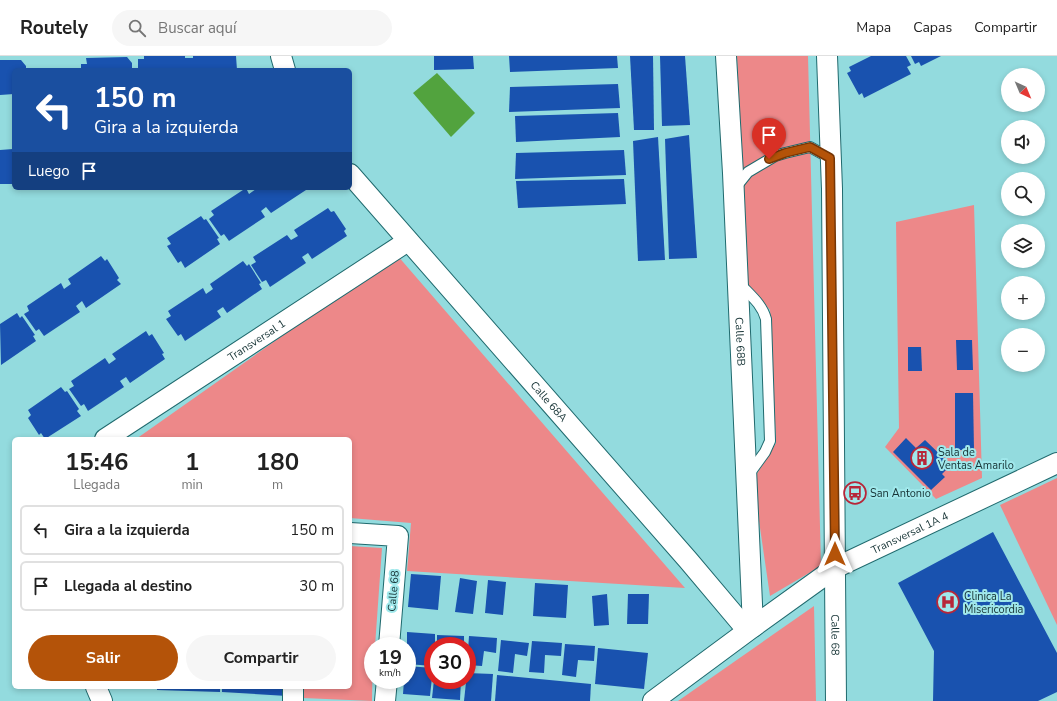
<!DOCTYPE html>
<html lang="es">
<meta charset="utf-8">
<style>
:root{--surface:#fff;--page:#f6f6f6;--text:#222;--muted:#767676;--line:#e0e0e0;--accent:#b45309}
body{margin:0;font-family:"Nunito Sans",sans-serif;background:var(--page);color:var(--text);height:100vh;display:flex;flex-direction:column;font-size:15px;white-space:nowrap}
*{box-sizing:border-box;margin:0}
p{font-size:13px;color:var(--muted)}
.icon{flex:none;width:22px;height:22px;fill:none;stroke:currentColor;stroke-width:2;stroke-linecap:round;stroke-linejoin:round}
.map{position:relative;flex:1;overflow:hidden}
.details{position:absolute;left:12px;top:381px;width:340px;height:252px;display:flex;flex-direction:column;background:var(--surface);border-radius:6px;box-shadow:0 2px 6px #0003}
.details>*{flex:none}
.hud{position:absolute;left:12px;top:12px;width:340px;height:122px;border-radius:6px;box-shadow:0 2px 6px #0003;background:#1a4fa0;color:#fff;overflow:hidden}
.needle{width:26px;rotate:136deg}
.tools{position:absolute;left:1001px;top:12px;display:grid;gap:8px}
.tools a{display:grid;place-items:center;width:44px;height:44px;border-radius:50%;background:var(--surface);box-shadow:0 2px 6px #0003;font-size:20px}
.speed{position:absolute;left:364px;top:581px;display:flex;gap:8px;font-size:20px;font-weight:700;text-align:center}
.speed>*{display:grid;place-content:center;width:52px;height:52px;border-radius:50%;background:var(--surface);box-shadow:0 2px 6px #0003;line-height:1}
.speed small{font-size:10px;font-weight:400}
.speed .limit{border:6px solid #d22;background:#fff;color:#111}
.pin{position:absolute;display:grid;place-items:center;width:34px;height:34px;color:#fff;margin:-41px -17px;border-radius:50% 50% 50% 0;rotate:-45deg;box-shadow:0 0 4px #0007}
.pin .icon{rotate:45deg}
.me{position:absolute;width:44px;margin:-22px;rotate:0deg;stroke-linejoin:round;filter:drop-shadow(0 0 3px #0008)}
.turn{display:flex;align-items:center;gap:14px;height:84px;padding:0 16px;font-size:18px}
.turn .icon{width:52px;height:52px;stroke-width:2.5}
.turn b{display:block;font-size:28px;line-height:34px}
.then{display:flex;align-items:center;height:38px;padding:0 16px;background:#0003;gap:8px;font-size:15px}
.eta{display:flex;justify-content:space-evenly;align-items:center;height:68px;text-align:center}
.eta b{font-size:24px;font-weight:700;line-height:28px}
.cta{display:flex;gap:8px;margin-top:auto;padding:8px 16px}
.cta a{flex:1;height:46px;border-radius:24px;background:var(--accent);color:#fff;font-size:16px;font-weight:700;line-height:46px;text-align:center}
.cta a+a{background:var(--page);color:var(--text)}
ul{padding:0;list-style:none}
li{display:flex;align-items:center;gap:12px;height:50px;margin:0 8px 6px;padding:0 8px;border:2px solid var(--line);border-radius:6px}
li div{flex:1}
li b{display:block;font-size:15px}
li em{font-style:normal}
header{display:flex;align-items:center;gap:24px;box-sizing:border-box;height:56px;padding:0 20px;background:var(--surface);border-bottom:1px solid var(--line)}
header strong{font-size:19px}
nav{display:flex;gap:22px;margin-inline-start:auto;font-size:14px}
.search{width:280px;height:36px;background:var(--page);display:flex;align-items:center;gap:10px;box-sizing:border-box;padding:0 14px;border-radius:22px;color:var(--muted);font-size:15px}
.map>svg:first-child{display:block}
</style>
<header>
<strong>Routely</strong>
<div class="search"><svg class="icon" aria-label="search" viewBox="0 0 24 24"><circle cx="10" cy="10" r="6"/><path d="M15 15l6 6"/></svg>Buscar aquí</div>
<nav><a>Mapa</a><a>Capas</a><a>Compartir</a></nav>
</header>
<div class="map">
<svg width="1057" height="645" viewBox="0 0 1057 645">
<rect width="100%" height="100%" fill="#93dbde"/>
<g fill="#ed8889">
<polygon points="737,0 808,0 821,510 770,540 753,424 776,387 770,254 746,226"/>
<polygon points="974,149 982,422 936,443 885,391 899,372 896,166"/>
<polygon points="397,199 685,532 407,515 411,467 350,462 350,383 136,383"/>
<polygon points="1057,422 1057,569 1000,449"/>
<polygon points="350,490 382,492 375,590 373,590 372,645 303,642 304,631 350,631"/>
<polygon points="814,550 816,645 678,645"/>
</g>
<polygon fill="#52a33e" points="437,17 475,57 451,81 413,37"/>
<g fill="#1952af">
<polygon points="144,0 185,0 185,2 193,2 193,0 236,0 237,14 138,14 138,3 144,3"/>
<polygon points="434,0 473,0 474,13 434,14"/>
<polygon points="509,0 617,0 618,12 510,16"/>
<polygon points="630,0 653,0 654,74 634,74"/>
<polygon points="660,0 685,0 690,69 662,70"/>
<polygon points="871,0 906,0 911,9 907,11 911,18 864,42 862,37 859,39 847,17 851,15 849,11"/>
<polygon points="911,0 941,0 921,10 919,6 915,8"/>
<polygon points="127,1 132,7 132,14 81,14 81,8 87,8 86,2"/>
<polygon points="0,4 21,4 26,10 26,14 14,14 14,38 0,39"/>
<polygon points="618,28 620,52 509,56 510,31"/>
<polygon points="618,57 620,81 516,86 515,60"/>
<polygon points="689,79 697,202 669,203 665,83"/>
<polygon points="658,81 665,204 638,205 633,85"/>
<polygon points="13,93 14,128 0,128 0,94"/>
<polygon points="624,94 626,119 515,123 516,97"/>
<polygon points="624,123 626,148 518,152 516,125"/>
<polygon points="246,132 249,138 256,133 255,132 305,132 306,134 271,157 266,151 261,155 265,161 229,185 224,178 221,180 209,163 214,159 211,155"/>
<polygon points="328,152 331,156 334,155 346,173 344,175 347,180 312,203 308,197 302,201 306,207 270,231 266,224 262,226 251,209 256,206 253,201 287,179 291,184 298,180 294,174"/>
<polygon points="201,160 204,164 206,163 219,182 217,183 220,188 185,212 181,205 178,207 167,190 171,188 167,182"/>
<polygon points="101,200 105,205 107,203 119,222 117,224 121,228 86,252 82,245 76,250 80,256 44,280 39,273 36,275 24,258 29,255 27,250 61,227 64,233 71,228 68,223"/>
<polygon points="243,205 247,210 249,208 261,227 259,228 262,233 227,257 223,251 217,255 221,261 185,285 181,278 178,280 166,263 171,260 168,255 203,232 206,238 213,233 210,228"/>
<polygon points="17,257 20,262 22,260 35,279 33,280 36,285 1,309 0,268"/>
<polygon points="146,275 149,280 152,278 164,297 162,298 165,303 130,327 126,321 120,325 124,331 88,355 84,348 81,350 69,333 74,330 71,325 105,302 109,308 116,303 112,298"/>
<polygon points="956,284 972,284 973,314 957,314"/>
<polygon points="908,291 921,291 922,315 908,315"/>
<polygon points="61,331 65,336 67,335 79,353 77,355 81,360 45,383 41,377 39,379 28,362 31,359 28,354"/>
<polygon points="955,337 973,337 974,394 955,394"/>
<polygon points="906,382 916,392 925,384 951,409 942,418 945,421 931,434 893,396"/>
<polygon points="993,476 1057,597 1057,636 1038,645 933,645 934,595 898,527"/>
<polygon points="411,518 441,520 438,554 408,551"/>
<polygon points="460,522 477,525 473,558 455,556"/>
<polygon points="488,524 506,526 503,559 485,557"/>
<polygon points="535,527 568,529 566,562 533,560"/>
<polygon points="607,538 609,569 594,570 592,540"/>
<polygon points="628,538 649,538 648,568 627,568"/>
<polygon points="407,576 435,578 435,590 433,590 433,610 407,608"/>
<polygon points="437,579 464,580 464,590 437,590"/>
<polygon points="469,580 497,582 496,597 484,595 482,610 467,609"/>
<polygon points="501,584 529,587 527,600 515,598 513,617 498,615"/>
<polygon points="532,585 562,587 561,600 545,599 544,617 529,616"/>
<polygon points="565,588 595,590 594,605 578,604 576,621 562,619"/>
<polygon points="598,592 648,597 644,633 595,628"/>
<polygon points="407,610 433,612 430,640 403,638 404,624 407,624"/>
<polygon points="467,617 493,618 491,645 464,645"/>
<polygon points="497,619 591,628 590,645 495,645"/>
<polygon points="434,624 461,624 460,644 432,642"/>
<polygon points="157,631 220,631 220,636 157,634"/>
<polygon points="222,631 288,631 287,640 222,636"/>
</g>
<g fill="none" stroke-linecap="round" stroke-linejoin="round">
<g stroke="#206a6e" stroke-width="12">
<g id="service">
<polyline points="736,131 748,116 775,100 785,97 810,91 830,102"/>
<path d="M740,228C750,239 762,248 766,263L770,385L765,396L749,418"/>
</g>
</g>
<g stroke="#206a6e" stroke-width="22">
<g id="minor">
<polyline points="281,0 285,14"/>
<path id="s1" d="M726,0L733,117L753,571"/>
<path id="s2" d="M827,0L832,133L836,645"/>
<path id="s3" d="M350,118L688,504L747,574"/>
<path id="s4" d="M105,383L408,185"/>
<polyline points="350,477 398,480 389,590"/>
<polyline points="96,631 102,645"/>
<polyline points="293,645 293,631"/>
<polyline points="385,645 387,624"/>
<path id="s5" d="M653,645L753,571L835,512L1057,407"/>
</g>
</g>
<use href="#service" stroke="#fff" stroke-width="10"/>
<use href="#minor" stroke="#fff" stroke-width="20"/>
</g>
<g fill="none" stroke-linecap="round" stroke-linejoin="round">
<g stroke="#753606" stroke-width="10">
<polyline id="route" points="769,103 785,97 810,91 830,102 835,498"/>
</g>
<use href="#route" stroke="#b45309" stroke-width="7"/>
</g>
<defs>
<g id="building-ring" transform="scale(1.15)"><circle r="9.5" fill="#a0e8eb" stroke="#b72639" stroke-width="1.5"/><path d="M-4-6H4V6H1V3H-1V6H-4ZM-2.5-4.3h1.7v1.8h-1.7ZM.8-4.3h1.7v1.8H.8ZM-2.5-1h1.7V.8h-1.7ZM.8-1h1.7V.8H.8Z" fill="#b72639"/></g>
<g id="bus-ring" transform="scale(1.15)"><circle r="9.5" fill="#a0e8eb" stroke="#b72639" stroke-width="1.5"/><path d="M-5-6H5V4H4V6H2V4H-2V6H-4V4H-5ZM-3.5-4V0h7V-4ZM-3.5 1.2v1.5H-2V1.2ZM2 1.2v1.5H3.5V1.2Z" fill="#b72639"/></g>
<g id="hospital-ring" transform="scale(1.15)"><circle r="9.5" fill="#a0e8eb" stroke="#b72639" stroke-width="1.5"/><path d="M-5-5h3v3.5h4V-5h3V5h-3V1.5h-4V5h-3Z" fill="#b72639"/></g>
</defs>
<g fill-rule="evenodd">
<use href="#building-ring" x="922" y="402"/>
<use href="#bus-ring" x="855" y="437"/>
<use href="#hospital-ring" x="948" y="546"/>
</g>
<g text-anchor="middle" stroke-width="4" stroke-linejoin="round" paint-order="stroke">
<g font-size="11" fill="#173436" stroke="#a0e8eb">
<text dy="4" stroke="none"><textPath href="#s4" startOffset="181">Transversal 1</textPath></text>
<text dy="4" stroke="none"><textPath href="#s1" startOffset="286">Calle 68B</textPath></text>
<text dy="4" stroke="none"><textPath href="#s3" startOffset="302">Calle 68A</textPath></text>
<text dy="4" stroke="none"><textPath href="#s5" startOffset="308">Transversal 1A 4</textPath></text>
<text transform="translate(393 535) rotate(-85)" y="4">Calle 68</text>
<text dy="4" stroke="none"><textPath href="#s2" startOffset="579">Calle 68</textPath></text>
</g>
<g font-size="11" fill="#173436" stroke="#a0e8eb" text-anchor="start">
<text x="938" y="400">Sala de<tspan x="938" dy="13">Ventas Amarilo</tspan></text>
<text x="870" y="441">San Antonio</text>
<text x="964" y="544">Clinica La<tspan x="964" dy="13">Misericordia</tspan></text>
</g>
</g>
</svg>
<div class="tools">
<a><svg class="needle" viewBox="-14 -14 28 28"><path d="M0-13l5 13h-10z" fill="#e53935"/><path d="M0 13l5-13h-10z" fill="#767676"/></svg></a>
<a><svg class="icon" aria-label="sound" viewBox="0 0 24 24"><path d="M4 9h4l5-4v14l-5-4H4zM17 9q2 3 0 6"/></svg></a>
<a><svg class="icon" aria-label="search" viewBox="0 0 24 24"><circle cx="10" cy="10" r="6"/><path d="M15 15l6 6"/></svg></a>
<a><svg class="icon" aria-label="layers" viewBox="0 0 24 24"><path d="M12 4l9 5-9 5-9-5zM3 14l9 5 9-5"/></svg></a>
<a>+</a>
<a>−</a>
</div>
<div class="speed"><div>19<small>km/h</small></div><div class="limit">30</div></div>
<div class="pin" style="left:769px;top:103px;background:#d93025"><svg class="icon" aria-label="arrive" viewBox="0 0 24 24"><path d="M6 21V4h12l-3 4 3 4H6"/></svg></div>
<svg class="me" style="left:835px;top:498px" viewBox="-20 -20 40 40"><path d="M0-17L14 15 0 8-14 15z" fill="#b45309" stroke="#fff" stroke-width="4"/></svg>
<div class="hud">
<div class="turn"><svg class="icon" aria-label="left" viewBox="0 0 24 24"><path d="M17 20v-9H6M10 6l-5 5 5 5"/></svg><div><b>150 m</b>Gira a la izquierda</div></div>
<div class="then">Luego<svg class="icon" aria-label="arrive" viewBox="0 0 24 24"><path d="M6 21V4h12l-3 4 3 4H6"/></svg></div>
</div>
<section class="details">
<div class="eta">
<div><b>15:46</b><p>Llegada</p></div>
<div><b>1</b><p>min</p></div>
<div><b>180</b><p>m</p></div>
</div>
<ul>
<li><svg class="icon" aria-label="left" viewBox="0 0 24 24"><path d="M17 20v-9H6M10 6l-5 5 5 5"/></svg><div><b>Gira a la izquierda</b></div><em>150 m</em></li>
<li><svg class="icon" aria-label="arrive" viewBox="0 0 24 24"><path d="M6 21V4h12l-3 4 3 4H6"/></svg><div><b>Llegada al destino</b></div><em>30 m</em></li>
</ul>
<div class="cta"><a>Salir</a><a>Compartir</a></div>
</section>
</div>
